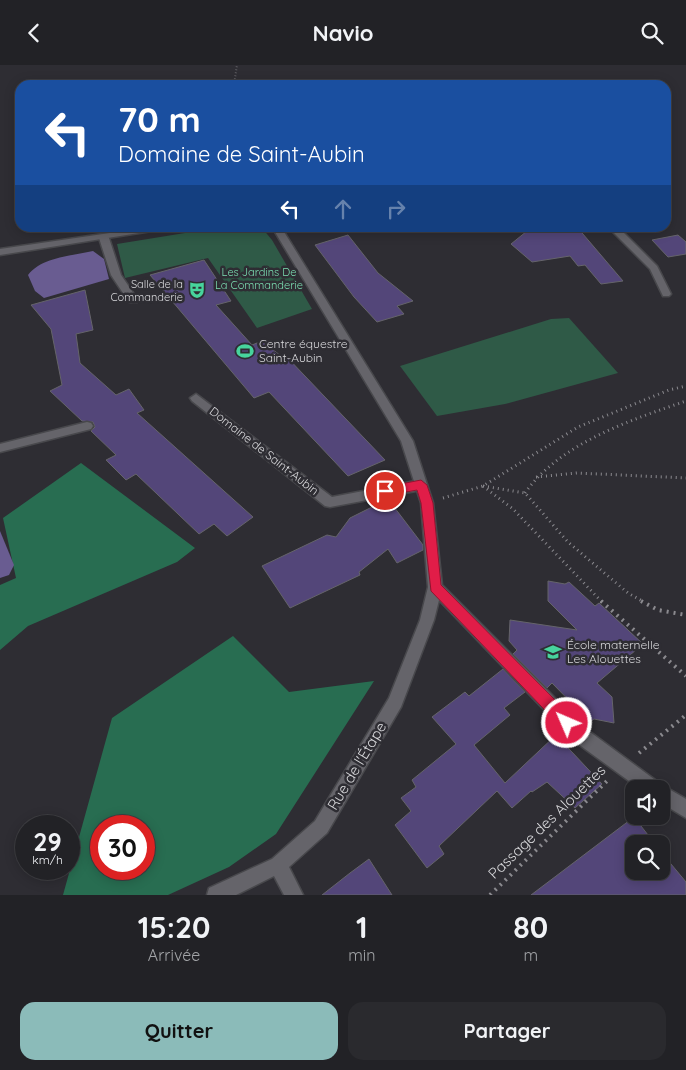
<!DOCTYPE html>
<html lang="fr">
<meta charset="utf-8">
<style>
:root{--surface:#222226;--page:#2a2a2e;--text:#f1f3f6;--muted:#a2a4a7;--line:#3f3f43;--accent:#8bbbb9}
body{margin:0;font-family:Quicksand,sans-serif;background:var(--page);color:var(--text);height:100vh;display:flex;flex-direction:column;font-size:19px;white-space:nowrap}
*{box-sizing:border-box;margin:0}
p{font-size:16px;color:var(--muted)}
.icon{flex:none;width:28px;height:28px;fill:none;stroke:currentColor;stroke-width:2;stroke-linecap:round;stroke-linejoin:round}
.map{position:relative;height:830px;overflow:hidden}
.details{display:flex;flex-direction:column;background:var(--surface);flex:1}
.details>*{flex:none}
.top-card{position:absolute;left:15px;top:15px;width:656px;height:152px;border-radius:15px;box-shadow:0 2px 12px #0003,0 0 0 1px var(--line);background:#1a4fa0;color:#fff;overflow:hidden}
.tools{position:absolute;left:625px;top:715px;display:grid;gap:10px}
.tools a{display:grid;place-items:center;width:45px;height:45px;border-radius:10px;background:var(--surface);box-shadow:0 2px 12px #0003,0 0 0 1px var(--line);font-size:25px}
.speed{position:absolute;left:15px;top:750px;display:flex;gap:10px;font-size:25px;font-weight:700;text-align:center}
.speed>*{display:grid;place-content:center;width:65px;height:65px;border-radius:50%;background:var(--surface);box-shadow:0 2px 12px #0003,0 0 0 1px var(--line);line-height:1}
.speed small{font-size:12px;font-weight:400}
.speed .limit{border:8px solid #d22;background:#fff;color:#111}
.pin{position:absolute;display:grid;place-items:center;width:42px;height:42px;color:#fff;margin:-21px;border:2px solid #fff;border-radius:50%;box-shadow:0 1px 5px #0007}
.me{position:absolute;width:55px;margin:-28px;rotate:315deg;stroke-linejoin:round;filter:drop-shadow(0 0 4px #0008)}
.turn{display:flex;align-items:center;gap:18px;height:105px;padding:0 20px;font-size:22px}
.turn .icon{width:65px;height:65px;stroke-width:2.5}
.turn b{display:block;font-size:35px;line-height:42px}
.lanes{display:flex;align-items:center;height:48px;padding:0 20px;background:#0003;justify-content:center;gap:25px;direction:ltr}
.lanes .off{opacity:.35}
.eta{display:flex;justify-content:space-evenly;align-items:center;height:85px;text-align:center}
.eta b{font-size:30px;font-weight:800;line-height:35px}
.action{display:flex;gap:10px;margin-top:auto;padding:10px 20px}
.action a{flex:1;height:58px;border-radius:15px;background:var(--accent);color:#111;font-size:20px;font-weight:800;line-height:58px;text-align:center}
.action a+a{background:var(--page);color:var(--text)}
header{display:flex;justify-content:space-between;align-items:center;height:65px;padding:0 20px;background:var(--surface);font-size:22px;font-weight:800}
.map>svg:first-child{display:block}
</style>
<header><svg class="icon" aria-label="back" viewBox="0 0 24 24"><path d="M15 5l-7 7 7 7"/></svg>Navio<svg class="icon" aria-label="search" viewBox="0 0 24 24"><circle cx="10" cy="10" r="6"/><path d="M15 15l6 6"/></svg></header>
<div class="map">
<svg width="686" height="830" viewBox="0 0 686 830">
<rect width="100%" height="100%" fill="#2e2d33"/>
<g fill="#2f5a47">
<polygon points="222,162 262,163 272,175 312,244 257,263 208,193 125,213 117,179"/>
<polygon points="569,253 618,308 505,339 437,351 400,301 551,254"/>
</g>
<g fill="#286d51" fill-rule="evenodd">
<polygon points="81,398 195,483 177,497 28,561 0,585 0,520 16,513 3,453"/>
<path d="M233,571L289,627L374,616L276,769L229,802L168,830H63L112,653ZM101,761H144V804H101Z"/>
</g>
<g fill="#695c91">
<path d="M93,186L104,194L109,214L44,233L35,226L28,210C42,192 71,191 93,186Z"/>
<polygon points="0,466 14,500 9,510 0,513"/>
</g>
<g fill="#534679" stroke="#65646a">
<polygon points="532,162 577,162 623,216 601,219 585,200 578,201 570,191 532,197 511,179"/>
<polygon points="348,170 378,208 413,236 397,241 404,249 377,257 354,232 315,180"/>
<polygon points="678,170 686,177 686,189 668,192 652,175"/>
<polygon points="204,195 231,236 216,240 252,280 262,276 281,291 284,289 385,395 348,411 269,327 254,333 150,210"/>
<polygon points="85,225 93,265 76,269 80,298 116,330 129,324 144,345 137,348 253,452 227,471 214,459 199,469 136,409 126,415 106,395 116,390 91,366 95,362 93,357 82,356 50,326 62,320 51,264 31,240"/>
<polygon points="388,434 423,480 423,485 397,498 388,484 359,507 360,510 290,543 262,501 327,470 336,472 350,453"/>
<polygon points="548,516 565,519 569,517 595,541 599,538 643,579 597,618 612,632 614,658 594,654 590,657 552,618 547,623 513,589 517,585 509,576 510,555 577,565 548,536"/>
<polygon points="503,604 525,627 504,643 510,650 474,680 505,718 556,670 602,719 575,743 547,717 532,727 531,726 512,743 497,726 439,781 444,789 427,803 395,760 411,746 401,733 416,722 412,715 456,679 432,652 465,627 469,631"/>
<polygon points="634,752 655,779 634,779 634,806 661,806 661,787 686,817 686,830 531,830"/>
<polygon points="369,794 392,830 322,830 350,808"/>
</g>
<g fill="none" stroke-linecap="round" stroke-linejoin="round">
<g stroke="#48484c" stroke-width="3">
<g id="lane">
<polygon points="104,170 109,173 121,210 138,235 137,237 129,237 111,210 99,173"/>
<polygon points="196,329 332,432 421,415 425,417 427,420 425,423 421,425 330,442 325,441 192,336 190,333"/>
<polygon points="87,357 91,358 93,361 91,364 0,387 0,379"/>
</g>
</g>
<g stroke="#48484c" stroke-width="3">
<g id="street">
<polygon points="151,162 177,162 0,190 0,184"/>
<polygon points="272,162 281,162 413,376 433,438 442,520 586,664 662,720 686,734 686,753 661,738 661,724 640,724 574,676 439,535 434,555 401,642 327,768 289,802 303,830 284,830 274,811 236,830 207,830 209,823 272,794 315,756 389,633 420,555 428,522 421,438 401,376"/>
<polygon points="608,162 618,162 657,201 671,229 669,231 663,231 650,204"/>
</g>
</g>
<polyline stroke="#8b8a8f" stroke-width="2" stroke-dasharray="0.5 2.5" stroke-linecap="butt" points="234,20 237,0"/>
<g stroke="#8b8a8f" stroke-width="3" stroke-dasharray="1 4" stroke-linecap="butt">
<polyline points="536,412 577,408 686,413"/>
<polyline points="483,421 513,444 602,537"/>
<polyline points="483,421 525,428 568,477 628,528 644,537"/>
<path d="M525,428C560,378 631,355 686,336"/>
<polyline points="443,433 483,421 578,362 669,325 686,321"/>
</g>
<g stroke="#8b8a8f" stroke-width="4" stroke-dasharray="2 5" stroke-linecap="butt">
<polyline points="601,536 686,611"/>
<polyline points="641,536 658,545 686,550"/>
<polyline points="639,688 686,650"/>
<polyline points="490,830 608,715"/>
</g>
<use href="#lane" fill="#65646a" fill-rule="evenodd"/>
<use href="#street" fill="#65646a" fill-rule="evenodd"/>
</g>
<polygon fill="#e11d48" stroke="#92132f" points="421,415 427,420 433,438 441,520 572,652 574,658 572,663 567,665 562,663 431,526 421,438 417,425 385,431 379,426 385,422"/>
<defs>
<g id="theatre-bare" transform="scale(1.35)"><path d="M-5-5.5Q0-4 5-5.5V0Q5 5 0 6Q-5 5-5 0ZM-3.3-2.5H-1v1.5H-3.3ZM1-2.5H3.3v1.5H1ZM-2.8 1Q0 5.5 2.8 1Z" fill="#47d49d" stroke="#2e2d33" stroke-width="2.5" paint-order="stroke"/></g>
<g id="stadium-bare" transform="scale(1.35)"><path d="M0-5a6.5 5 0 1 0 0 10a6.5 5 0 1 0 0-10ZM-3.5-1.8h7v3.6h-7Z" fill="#47d49d" stroke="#2e2d33" stroke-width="2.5" paint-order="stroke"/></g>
<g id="school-bare" transform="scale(1.35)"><path d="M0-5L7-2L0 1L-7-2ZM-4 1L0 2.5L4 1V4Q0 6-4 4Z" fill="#47d49d" stroke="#2e2d33" stroke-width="2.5" paint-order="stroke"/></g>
</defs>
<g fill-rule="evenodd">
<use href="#theatre-bare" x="197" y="225"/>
<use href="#stadium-bare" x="245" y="286"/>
<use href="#school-bare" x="553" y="587"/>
</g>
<g text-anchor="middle" stroke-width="5" stroke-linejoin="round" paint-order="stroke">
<g font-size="11" fill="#7bddb1" stroke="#2e2d33">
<text x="259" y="211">Les Jardins De<tspan x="259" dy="13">La Commanderie</tspan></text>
</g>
<g font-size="11" fill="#d7d7da" stroke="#2e2d33" text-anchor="end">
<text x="183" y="223">Salle de la<tspan x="183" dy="13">Commanderie</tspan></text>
</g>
<g font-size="12" fill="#d7d7da" stroke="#2e2d33" text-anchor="start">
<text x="259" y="283">Centre équestre<tspan x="259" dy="14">Saint-Aubin</tspan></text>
<text x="567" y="584">École maternelle<tspan x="567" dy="14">Les Alouettes</tspan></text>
</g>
<g font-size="12" fill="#d7d7da" stroke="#2e2d33">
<text transform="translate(264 386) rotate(38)" y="4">Domaine de Saint-Aubin</text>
</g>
<g font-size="15" fill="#d7d7da" stroke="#2e2d33">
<text transform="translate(357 701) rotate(-59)" y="5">Rue de l'Étape</text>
<text transform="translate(547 757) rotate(-44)" y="5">Passage des Alouettes</text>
</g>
</g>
</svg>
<div class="tools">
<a><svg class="icon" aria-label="sound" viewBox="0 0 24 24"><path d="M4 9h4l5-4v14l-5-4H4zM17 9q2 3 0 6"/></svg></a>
<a><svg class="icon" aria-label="search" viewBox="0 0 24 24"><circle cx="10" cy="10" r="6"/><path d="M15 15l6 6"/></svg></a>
</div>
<div class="speed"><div>29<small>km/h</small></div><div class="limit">30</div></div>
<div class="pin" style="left:385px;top:426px;background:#d93025"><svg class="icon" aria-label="arrive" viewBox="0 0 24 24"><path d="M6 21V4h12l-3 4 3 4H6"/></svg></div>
<svg class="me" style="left:567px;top:658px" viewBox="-20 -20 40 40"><circle r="17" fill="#e11d48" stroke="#fff" stroke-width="3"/><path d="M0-11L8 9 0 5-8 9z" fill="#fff"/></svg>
<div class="top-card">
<div class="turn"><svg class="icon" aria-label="left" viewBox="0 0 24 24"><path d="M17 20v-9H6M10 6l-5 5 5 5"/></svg><div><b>70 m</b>Domaine de Saint-Aubin</div></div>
<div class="lanes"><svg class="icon" aria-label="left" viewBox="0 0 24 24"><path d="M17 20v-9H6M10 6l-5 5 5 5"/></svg><svg class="icon off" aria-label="ahead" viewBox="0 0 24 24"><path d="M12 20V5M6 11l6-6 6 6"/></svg><svg class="icon off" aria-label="right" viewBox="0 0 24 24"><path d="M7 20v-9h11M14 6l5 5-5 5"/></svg></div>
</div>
</div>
<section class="details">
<div class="eta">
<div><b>15:20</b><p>Arrivée</p></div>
<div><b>1</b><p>min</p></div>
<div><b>80</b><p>m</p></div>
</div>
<div class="action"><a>Quitter</a><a>Partager</a></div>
</section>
